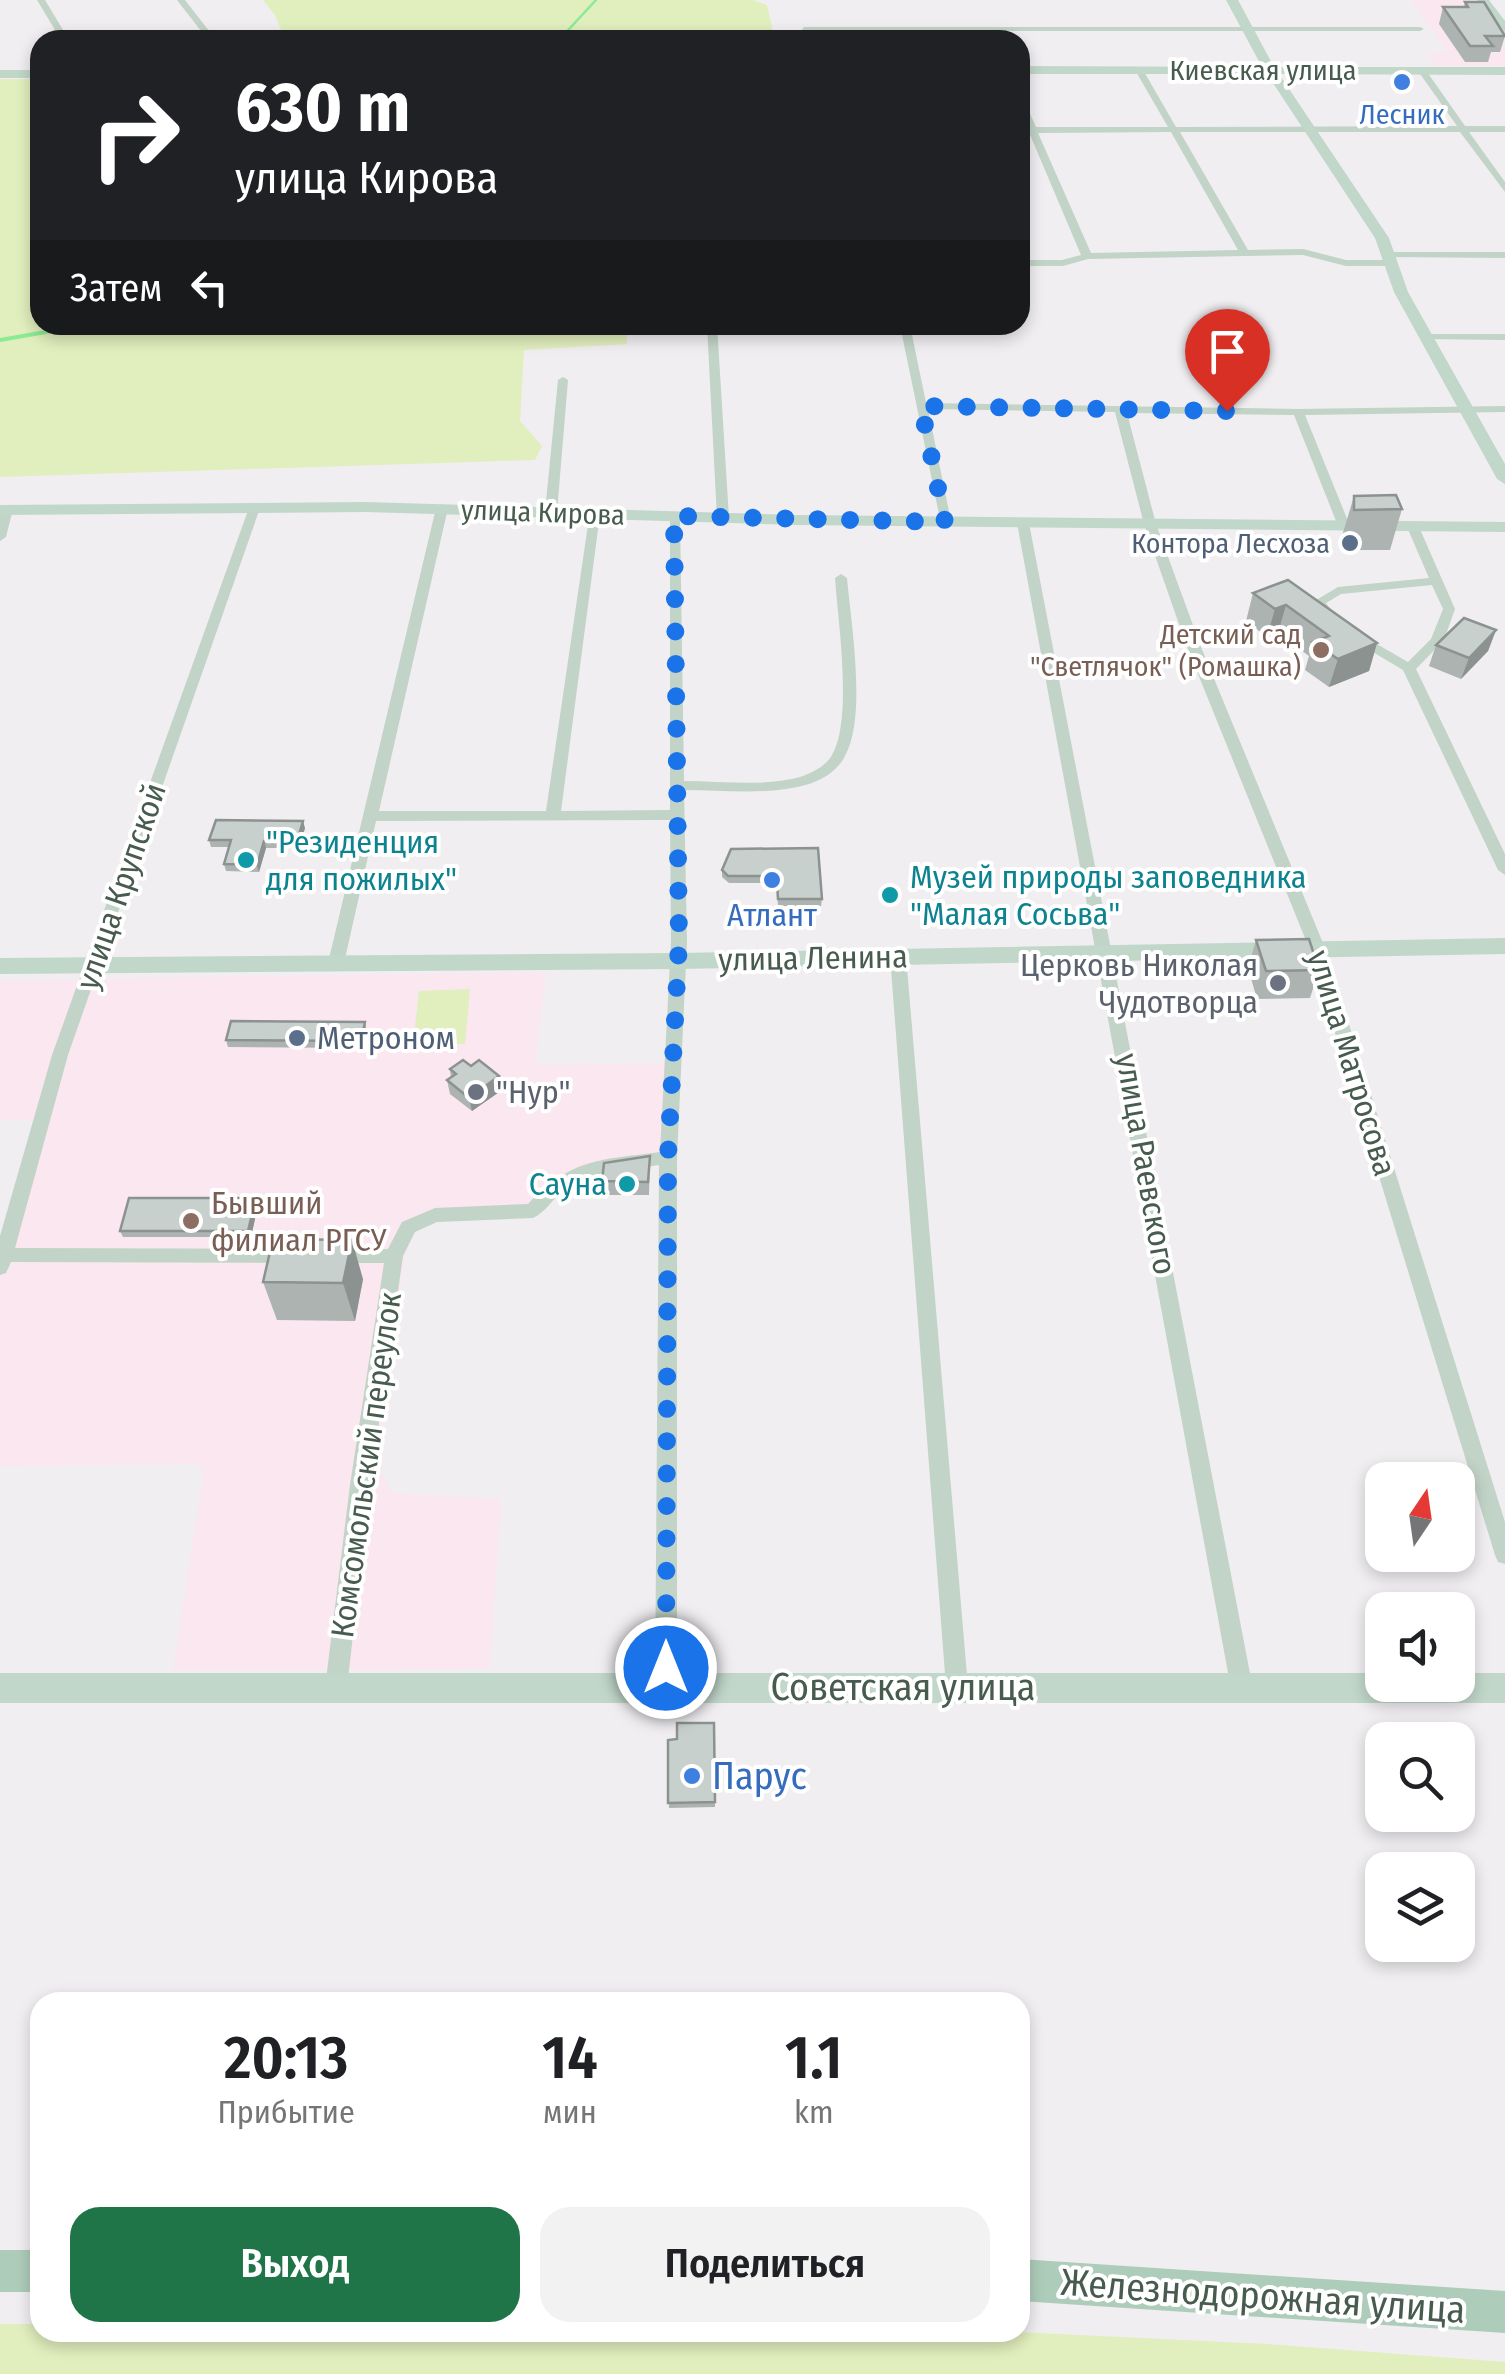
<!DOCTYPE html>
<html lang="ru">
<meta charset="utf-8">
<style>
:root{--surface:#fff;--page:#f2f2f2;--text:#202124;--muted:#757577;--accent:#1f7547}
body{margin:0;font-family:"Fira Sans Condensed",sans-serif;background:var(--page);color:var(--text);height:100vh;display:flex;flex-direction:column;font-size:38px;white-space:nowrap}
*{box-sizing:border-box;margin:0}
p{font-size:32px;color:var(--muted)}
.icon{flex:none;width:55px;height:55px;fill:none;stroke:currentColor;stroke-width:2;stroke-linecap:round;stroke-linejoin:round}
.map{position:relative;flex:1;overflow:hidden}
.sheet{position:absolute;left:30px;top:1992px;width:1000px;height:350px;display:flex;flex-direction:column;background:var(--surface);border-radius:30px;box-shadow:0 5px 15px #0003}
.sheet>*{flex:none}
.hud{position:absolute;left:30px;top:30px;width:1000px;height:305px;border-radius:30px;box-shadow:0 5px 15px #0003;background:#202124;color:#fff;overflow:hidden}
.needle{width:65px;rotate:13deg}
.buttons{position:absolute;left:1365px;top:1462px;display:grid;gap:20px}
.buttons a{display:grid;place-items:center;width:110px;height:110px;border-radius:20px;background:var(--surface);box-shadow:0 5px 15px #0003;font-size:50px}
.pin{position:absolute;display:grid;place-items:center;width:85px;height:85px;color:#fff;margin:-102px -42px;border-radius:50% 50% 50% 0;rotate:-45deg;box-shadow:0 0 10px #0007}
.pin .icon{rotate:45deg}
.me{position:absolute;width:110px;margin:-55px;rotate:0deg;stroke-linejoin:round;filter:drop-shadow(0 0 8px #0008)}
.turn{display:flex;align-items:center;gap:35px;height:210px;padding:0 40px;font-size:45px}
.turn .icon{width:130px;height:130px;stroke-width:2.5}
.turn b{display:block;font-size:70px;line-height:85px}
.then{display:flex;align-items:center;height:95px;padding:0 40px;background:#0003;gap:20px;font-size:38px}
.eta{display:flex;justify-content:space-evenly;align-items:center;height:170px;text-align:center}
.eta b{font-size:60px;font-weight:600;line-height:70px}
.action{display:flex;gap:20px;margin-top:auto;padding:20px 40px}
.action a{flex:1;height:115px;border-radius:30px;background:var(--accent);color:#fff;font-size:40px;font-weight:600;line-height:115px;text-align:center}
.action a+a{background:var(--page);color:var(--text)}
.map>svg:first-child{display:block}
</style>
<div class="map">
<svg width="1505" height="2374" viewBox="0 0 1505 2374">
<rect width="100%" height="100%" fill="#f0eef1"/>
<g fill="#fbe7ef">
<polygon points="1411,0 1469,0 1505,48 1505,66 1435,66 1427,53 1445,53 1446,49"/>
<polygon points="546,972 535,1065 673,1063 668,1157 587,1169 540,1206 419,1220 405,1256 376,1463 393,1493 501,1499 490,1669 173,1670 204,1469 196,1464 0,1466 0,1263 39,1120 0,1120 0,980"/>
</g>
<g fill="#e1eebd">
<polygon points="263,0 753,0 767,5 773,32 630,33 628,40 285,40 275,15"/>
<polygon points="0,79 40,79 40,325 626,325 627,344 524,350 520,421 542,446 535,460 0,477"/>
<polygon points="470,989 465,1044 413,1045 419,991"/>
<polygon points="0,2324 40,2324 40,2332 1017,2332 1267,2344 1505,2362 1505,2374 0,2374"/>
</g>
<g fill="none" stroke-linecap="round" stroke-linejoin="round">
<polyline stroke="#8bea94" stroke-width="2.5" points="559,40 596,0"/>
<polyline stroke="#8bea94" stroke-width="4" points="0,340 86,325"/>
<g fill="#c2d3c7" fill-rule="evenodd">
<polygon points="37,0 45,0 69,40 61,40"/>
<polygon points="177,0 185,0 216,40 208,40"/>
<polygon points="804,27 1420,27 1424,29 1420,31 801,31"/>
<path d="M1139,67L1143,70L1176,127L1457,126L1418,71L1425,69L1465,126H1505V132H1469L1505,182V192L1460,132H1180L1248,250L1303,249L1346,260H1391L1396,263L1391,266H1346L1303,255L1088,259L1063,266H1020V260H1062L1081,255L1028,130L1020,110V97L1024,100L1036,127H1168L1135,70ZM1171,132L1238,250L1091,253L1038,133Z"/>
<polygon points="1389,252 1505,252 1505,258 1385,257 1384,255"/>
<polygon points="707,325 717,325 729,518 723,522 717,518"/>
<polygon points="900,325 910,325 926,403 1298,409 1505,406 1505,412 1305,415 1350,526 1344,530 1338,526 1294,415 1127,413 1156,524 1201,647 1325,948 1505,1522 1505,1564 1498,1562 1495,1555 1309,948 1187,647 1144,524 1115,412 928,409 951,521 941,524"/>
<polygon points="1427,334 1505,334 1505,340 1423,339 1422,337"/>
<polygon points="563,377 568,380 557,512 551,516 545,512 558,380"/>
<path d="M442,504L448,508L379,811H546L590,511L600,514L561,811L670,810V514L680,517L684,781C722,781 763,787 800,777C812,773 826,766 832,755C853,719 838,621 835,578L841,574L847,578C851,624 867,716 845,756C838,770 824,779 809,784C769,796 726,790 684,790L687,942L677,1157V1688L674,1695L666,1698L658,1695L655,1688L659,1165C626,1170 592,1170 564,1190C552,1199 546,1212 533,1218L437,1222L415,1232L403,1256L370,1485L347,1688L344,1695L336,1698L328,1695L325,1688L350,1485L384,1263H334L328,1261L325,1256L328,1251L388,1249L402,1222L435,1208L528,1204C571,1158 601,1160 660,1152L671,942L670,820L376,821L344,963L336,968L328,963L436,508Z"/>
<polygon points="7,505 13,509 6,537 0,541 0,513 3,506"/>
<polygon points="250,505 260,508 68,1055 15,1248 293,1249 299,1251 302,1256 299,1261 293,1263 11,1262 6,1273 0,1275 0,1236 52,1055"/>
<polygon points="1023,519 1029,523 1253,1689 1250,1696 1242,1699 1234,1696 1231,1689 1017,523"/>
<polygon points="1409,524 1419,527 1455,609 1444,640 1416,669 1505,854 1505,875 1498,870 1403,670 1349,638 1356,634 1361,635 1408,662 1431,639 1443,609 1432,585 1341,594 1326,603 1338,619 1332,623 1327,622 1313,602 1338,587 1429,578 1407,527"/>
<polygon points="898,951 906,956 968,1687 965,1694 957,1697 949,1694 946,1687 890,956"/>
</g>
<g fill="#c1d7ca" fill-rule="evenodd">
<polygon points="1226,0 1238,0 1274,67 1505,67 1505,75 1279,74 1389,238 1408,292 1505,464 1505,484 1497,479 1394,292 1375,238 1267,74 1020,74 1020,66 1262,67"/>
<polygon points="1477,0 1489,0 1505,21 1505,32"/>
<rect x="0" y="70" width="40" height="8"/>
<polygon points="365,502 797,515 1505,522 1505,532 797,525 365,512 0,515 0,505"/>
<polygon points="1505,938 1505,954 677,969 0,974 0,958 677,953"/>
<polygon points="0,1673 1382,1673 1382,1685 1458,1685 1458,1673 1505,1673 1505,1703 0,1703"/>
</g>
<g fill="#aeccba" fill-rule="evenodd">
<rect x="0" y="2250" width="40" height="42"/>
<polygon points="1020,2259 1505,2291 1505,2333 1020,2301"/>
</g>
</g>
<g fill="#acb3b0">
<polygon points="1465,2 1505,36 1500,52 1491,52 1488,62 1465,62 1439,24 1443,7 1464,7"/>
<polygon points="1354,496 1402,509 1390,550 1343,550 1342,536"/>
<polygon points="1288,580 1377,643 1369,671 1329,687 1305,670 1309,656 1278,633 1267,637 1246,621 1253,593"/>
<polygon points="1496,630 1488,651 1461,679 1429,666 1436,645"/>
<polygon points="305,828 299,848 266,848 259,872 226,871 224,864 229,847 211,847 209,840"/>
<polygon points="731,849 822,899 821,906 778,906 777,890 765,883 729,883 722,877 722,870"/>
<polygon points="1256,940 1319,970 1310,998 1257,999 1248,968"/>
<polygon points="366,1029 362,1048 228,1047 226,1040"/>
<polygon points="450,1069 502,1090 472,1111 450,1094 447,1080 451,1078"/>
<polygon points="650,1156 649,1195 603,1195 602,1181"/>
<polygon points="258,1205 251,1237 123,1237 120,1231"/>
<polygon points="363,1279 355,1321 277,1320 263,1282"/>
<polygon points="714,1723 715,1807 669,1808 668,1740 677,1739"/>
</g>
<g fill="#8c9290">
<polygon points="1286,605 1278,633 1267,637 1275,609"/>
<polygon points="1496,630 1488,651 1461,679 1469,658"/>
<polygon points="1377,643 1369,671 1329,687 1338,659"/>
<polygon points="303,821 305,828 299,848 297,841"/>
<polygon points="264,841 266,848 259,872 257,865"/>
<polygon points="365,1022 366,1029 362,1048 361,1041"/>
<polygon points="499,1076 502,1090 472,1111 469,1098"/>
<polygon points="256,1198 258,1205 251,1237 248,1231"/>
<polygon points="352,1240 363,1279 355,1321 343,1283"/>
</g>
<g fill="#c8d0cd" stroke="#8c9290" stroke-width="2.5">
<polygon points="1465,2 1484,2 1505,36 1485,36 1493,46 1470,46 1443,7 1468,7"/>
<polygon points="1396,495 1402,509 1354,510 1354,496"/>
<polygon points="1288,580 1377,643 1338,659 1313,642 1329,636 1286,605 1275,609 1253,593"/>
<polygon points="1464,618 1496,630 1469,658 1436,645"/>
<polygon points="216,820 303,821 297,841 264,841 257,865 224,864 231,840 209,840"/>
<polygon points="818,848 822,899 778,899 777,883 765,876 728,876 722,870 731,849"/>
<polygon points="1309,939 1319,970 1266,971 1256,940"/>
<polygon points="231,1021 365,1022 361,1041 226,1040"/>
<polygon points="463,1060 471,1066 479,1060 499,1076 469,1098 447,1080 456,1074 450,1069"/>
<polygon points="650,1156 648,1182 602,1181 604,1163"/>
<polygon points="129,1198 256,1198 248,1231 120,1231"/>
<polygon points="273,1239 352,1240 343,1283 263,1282"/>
<polygon points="677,1723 714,1723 715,1802 668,1803 668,1740 677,1739"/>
</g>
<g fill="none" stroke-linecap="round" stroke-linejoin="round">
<polyline stroke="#1a73e8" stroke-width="18" stroke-dasharray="0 32.4" points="666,1668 668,1157 679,942 674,516 945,522 921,406 1227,411"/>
</g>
<g fill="#3f7fe0" stroke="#fff" stroke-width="4">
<circle cx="1402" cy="82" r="10"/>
<circle cx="772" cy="880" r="10"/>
<circle cx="692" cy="1776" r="10"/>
</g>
<g fill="#5c6f8a" stroke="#fff" stroke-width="4">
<circle cx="1350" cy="543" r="10"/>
<circle cx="297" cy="1038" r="10"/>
</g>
<g fill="#8d6e63" stroke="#fff" stroke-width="4">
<circle cx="1321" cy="650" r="10"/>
<circle cx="191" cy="1221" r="10"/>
</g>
<g fill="#0f9aa8" stroke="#fff" stroke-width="4">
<circle cx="246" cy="860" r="10"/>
<circle cx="890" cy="895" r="10"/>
<circle cx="627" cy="1184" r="10"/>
</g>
<g fill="#6b7280" stroke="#fff" stroke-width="4">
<circle cx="1278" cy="983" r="10"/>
<circle cx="476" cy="1092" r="10"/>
</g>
<g text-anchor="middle" stroke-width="8" stroke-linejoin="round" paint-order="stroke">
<g font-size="28" fill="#475b4e" stroke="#fff">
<text x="1263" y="80">Киевская улица</text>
<text transform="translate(543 512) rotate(2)" y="10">улица Кирова</text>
</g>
<g font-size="28" fill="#366cbe" stroke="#fff">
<text x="1402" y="124">Лесник</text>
</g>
<g font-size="28" fill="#4e5e75" stroke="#fff" text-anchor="end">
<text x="1330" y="553">Контора Лесхоза</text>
</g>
<g font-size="28" fill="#785e54" stroke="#fff" text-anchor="end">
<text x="1301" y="644">Детский сад<tspan x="1301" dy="32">"Светлячок" (Ромашка)</tspan></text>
</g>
<g font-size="32" fill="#0d838f" stroke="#fff" text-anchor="start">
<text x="266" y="853">"Резиденция<tspan x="266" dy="37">для пожилых"</tspan></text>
<text x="910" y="888">Музей природы заповедника<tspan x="910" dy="37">"Малая Сосьва"</tspan></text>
<text x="607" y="1195" text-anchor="end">Сауна</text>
</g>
<g font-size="32" fill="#475b4e" stroke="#fff">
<text transform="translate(121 886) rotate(-71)" y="11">улица Крупской</text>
<text transform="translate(813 958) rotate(-1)" y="11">улица Ленина</text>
<text transform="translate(1352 1063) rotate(73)" y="11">улица Матросова</text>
<text transform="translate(1146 1164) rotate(80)" y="11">улица Раевского</text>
<text transform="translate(366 1465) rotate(-82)" y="11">Комсомольский переулок</text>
</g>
<g font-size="32" fill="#366cbe" stroke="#fff">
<text x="772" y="926">Атлант</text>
</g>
<g font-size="32" fill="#5b616d" stroke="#fff" text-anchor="end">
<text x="1258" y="976">Церковь Николая<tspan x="1258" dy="37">Чудотворца</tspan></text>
<text x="496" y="1103" text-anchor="start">"Нур"</text>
</g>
<g font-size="32" fill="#4e5e75" stroke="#fff" text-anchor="start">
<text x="317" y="1049">Метроном</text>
</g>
<g font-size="32" fill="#785e54" stroke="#fff" text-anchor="start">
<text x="211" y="1214">Бывший<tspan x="211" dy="37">филиал РГСУ</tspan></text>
</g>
<g font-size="38" fill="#475b4e" stroke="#fff">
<text x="903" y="1700">Советская улица</text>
<text transform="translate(1263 2296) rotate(4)" y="13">Железнодорожная улица</text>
</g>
<g font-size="38" fill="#366cbe" stroke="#fff" text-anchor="start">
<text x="712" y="1789">Парус</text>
</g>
</g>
</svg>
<div class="buttons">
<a><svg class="needle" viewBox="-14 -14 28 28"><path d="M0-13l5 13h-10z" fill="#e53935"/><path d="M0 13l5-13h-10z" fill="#757577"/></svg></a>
<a><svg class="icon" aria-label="sound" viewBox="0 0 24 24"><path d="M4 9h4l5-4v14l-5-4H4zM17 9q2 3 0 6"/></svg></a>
<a><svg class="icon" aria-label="search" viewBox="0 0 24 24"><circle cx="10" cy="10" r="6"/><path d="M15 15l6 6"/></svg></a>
<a><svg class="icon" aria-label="layers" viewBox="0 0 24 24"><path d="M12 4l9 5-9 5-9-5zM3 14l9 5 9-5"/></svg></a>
</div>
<div class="pin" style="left:1227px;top:411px;background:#d93025"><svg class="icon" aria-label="arrive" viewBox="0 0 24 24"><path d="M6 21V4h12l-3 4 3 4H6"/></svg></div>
<svg class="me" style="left:666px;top:1668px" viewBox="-20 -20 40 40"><circle r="17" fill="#1a73e8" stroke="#fff" stroke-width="3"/><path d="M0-11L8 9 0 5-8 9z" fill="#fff"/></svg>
<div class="hud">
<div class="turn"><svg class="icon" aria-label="right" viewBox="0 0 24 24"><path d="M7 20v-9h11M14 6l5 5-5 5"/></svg><div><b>630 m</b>улица Кирова</div></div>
<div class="then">Затем<svg class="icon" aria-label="left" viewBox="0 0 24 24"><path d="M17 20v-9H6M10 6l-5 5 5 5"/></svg></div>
</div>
<section class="sheet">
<div class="eta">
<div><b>20:13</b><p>Прибытие</p></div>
<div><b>14</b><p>мин</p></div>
<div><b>1.1</b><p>km</p></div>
</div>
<div class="action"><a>Выход</a><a>Поделиться</a></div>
</section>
</div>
